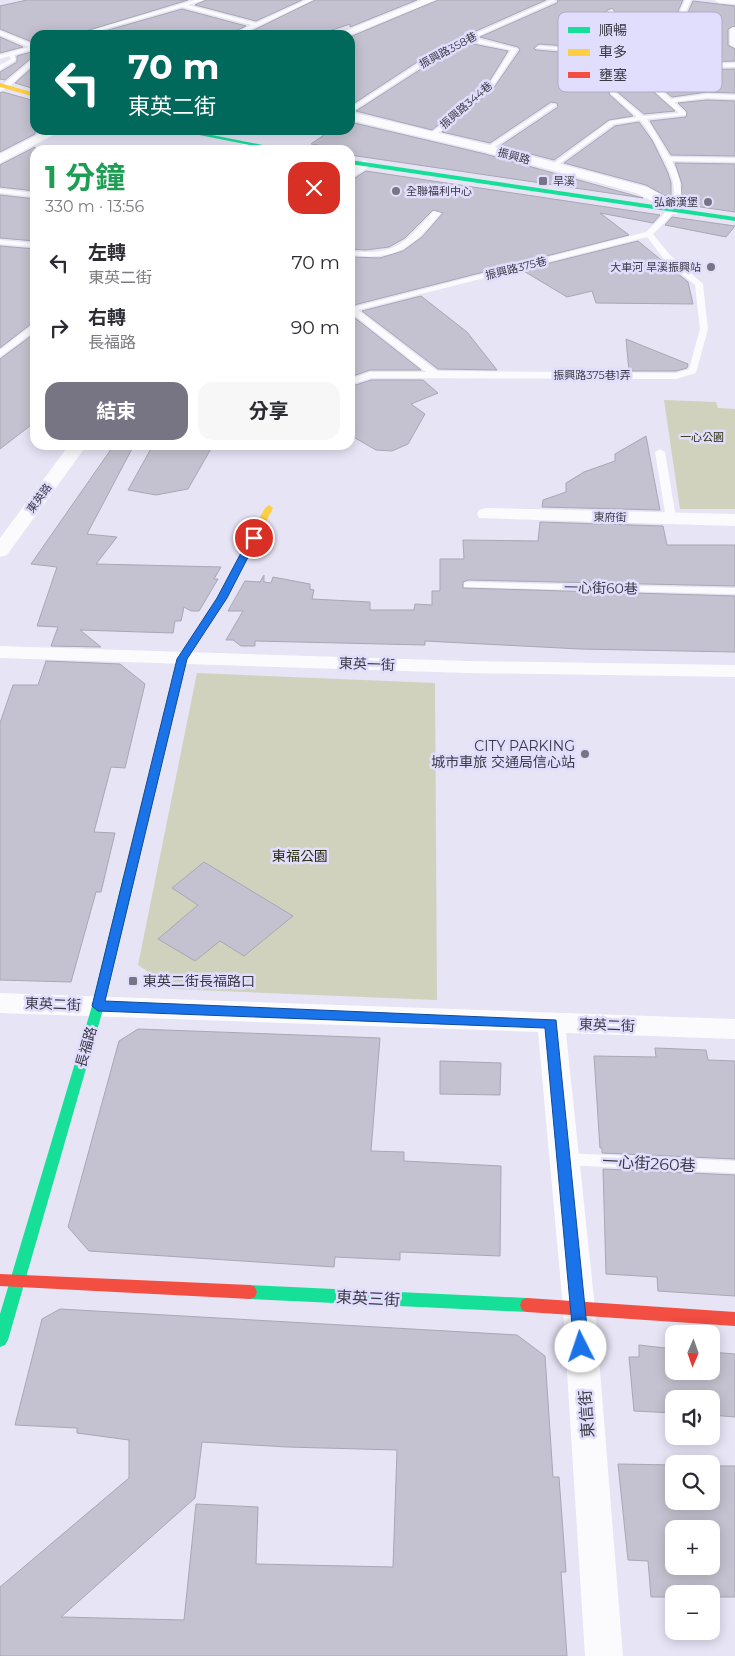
<!DOCTYPE html>
<html lang="zh-TW">
<meta charset="utf-8">
<style>
:root{--surface:#fff;--page:#f7f7f7;--text:#2b2b33;--muted:#7c7c81;--accent:#777583}
body{margin:0;font-family:Montserrat,"Noto Sans TC",sans-serif;background:var(--page);color:var(--text);height:100vh;display:flex;flex-direction:column;font-size:19px;white-space:nowrap}
*{box-sizing:border-box;margin:0}
p{font-size:16px;color:var(--muted)}
.icon{flex:none;width:28px;height:28px;fill:none;stroke:currentColor;stroke-width:2;stroke-linecap:round;stroke-linejoin:round}
.map{position:relative;flex:1;overflow:hidden}
.sheet{position:absolute;left:30px;top:145px;width:325px;height:305px;display:flex;flex-direction:column;background:var(--surface);border-radius:15px;box-shadow:0 2px 12px #0003}
.sheet>*{flex:none}
.top-card{position:absolute;left:30px;top:30px;width:325px;height:105px;border-radius:15px;box-shadow:0 2px 12px #0003;background:#00695c;color:#fff;overflow:hidden}
.needle{width:32px;rotate:182deg}
.fabs{position:absolute;left:665px;top:1325px;display:grid;gap:10px}
.fabs a{display:grid;place-items:center;width:55px;height:55px;border-radius:10px;background:var(--surface);box-shadow:0 2px 12px #0003;font-size:25px}
.pin{position:absolute;display:grid;place-items:center;width:42px;height:42px;color:#fff;margin:-21px;border:2px solid #fff;border-radius:50%;box-shadow:0 1px 5px #0007}
.me{position:absolute;width:55px;margin:-28px;rotate:356deg;stroke-linejoin:round;filter:drop-shadow(0 0 4px #0008)}
.turn{display:flex;align-items:center;gap:18px;height:105px;padding:0 15px;font-size:22px}
.turn .icon{width:65px;height:65px;stroke-width:2.5}
.turn b{display:block;font-size:35px;line-height:42px}
.round{display:grid;place-items:center;flex:none;width:52px;height:52px;border-radius:15px;background:var(--page)}
.head{display:flex;align-items:center;justify-content:space-between;height:85px;padding:0 15px}
h1{font-size:30px;font-weight:700;line-height:38px;color:#1e9e55}
.button{display:flex;gap:10px;margin-top:auto;padding:10px 15px}
.button a{flex:1;height:58px;border-radius:15px;background:var(--accent);color:#fff;font-size:20px;font-weight:700;line-height:58px;text-align:center}
.button a+a{background:var(--page);color:var(--text)}
ul{padding:0;list-style:none}
li{display:flex;align-items:center;gap:15px;height:65px;padding:0 15px}
li div{flex:1}
li b{display:block;font-size:19px}
li em{font-style:normal}
.map>svg:first-child{display:block}
</style>
<div class="map">
<svg width="735" height="1656" viewBox="0 0 735 1656">
<rect width="100%" height="100%" fill="#e6e4f5"/>
<g fill="#d0d2be">
<polygon points="664,400 716,402 718,408 735,409 735,509 680,509"/>
<polygon points="197,673 435,683 437,1000 173,989 138,965"/>
</g>
<g fill="#c4c2d0" stroke="#a8a7b4" fill-rule="evenodd">
<polygon points="27,0 188,0 73,35 35,35 35,43 0,29 0,6"/>
<polygon points="206,0 302,0 256,21 195,5"/>
<polygon points="315,0 417,0 350,27 350,24 320,34 285,35 252,31"/>
<polygon points="438,0 546,0 440,47 350,106 350,37"/>
<polygon points="558,0 683,0 666,38 664,52 605,48 616,13 612,8 606,11 596,48 539,44 534,48 536,50 640,59 662,81 649,84 648,87 675,111 644,114 615,90 610,89 609,94 633,116 609,120 554,160 500,146 558,107 557,103 551,102 490,143 442,132 493,89 520,50 518,47 480,37 557,3"/>
<polygon points="693,1 735,6 735,26 728,29 728,45 735,49 735,61 658,63 653,59 669,60 673,58 676,40"/>
<polygon points="182,9 246,26 229,34 219,35 91,35"/>
<polygon points="0,37 23,47 0,53"/>
<polygon points="468,43 508,51 487,85 432,130 356,111 446,53"/>
<polygon points="35,51 35,55 5,80 0,79 0,72 17,62 17,56"/>
<polygon points="35,65 35,89 15,83"/>
<polygon points="735,69 735,93 707,92 672,97 661,88 676,83 664,71"/>
<polygon points="3,92 35,101 35,134 0,152 0,93"/>
<polygon points="707,100 735,101 735,156 671,155 650,121 686,117 687,112 678,103"/>
<polygon points="350,122 485,154 643,198 350,155 350,150 311,144 331,130 350,130"/>
<polygon points="639,122 652,140 668,173 671,183 671,199 646,185 564,163 615,126"/>
<polygon points="35,147 35,191 0,187 0,165"/>
<polygon points="675,163 735,164 735,212 680,204 682,184"/>
<polygon points="366,171 660,215 653,223 600,213 629,235 350,306 350,257 380,258 403,251 422,237 443,213 433,210 405,238 389,247 366,250 350,249 350,181"/>
<polygon points="0,195 35,199 35,241 0,238"/>
<polygon points="672,217 735,226 726,237 665,225"/>
<polygon points="638,241 688,282 693,304 596,303 592,291 567,297 522,270"/>
<polygon points="0,246 35,249 35,323 31,324 0,348"/>
<polygon points="421,296 467,332 497,370 438,369 362,311"/>
<polygon points="350,314 421,370 370,370 350,377"/>
<polygon points="35,333 35,422 0,449 0,359"/>
<polygon points="626,339 688,364 687,368 676,371 629,371"/>
<polygon points="371,380 423,380 438,393 411,404 425,414 408,444 392,451 376,450 350,435 350,387"/>
<polygon points="646,436 660,510 542,507 543,500 566,492 566,483 584,472 615,461 615,454"/>
<polygon points="114,445 134,445 87,534 117,537 96,564 221,567 214,579 218,579 199,611 191,611 184,607 181,621 175,621 173,633 80,630 101,647 51,646 58,627 37,626 57,567 31,564"/>
<polygon points="153,445 213,445 188,489 156,495 128,490"/>
<polygon points="540,522 663,526 667,545 735,545 735,586 468,580 463,582 463,588 735,596 735,652 580,649 425,641 425,645 255,641 255,646 241,646 233,640 226,640 243,611 228,611 245,581 260,582 264,575 264,582 271,583 273,577 310,584 310,589 314,590 312,599 370,602 370,610 414,610 415,604 432,605 432,591 440,591 440,559 464,559 463,540 538,541"/>
<polygon points="46,661 120,664 145,684 125,768 111,767 94,832 115,833 101,892 96,892 71,982 0,980 0,723 13,685 38,685"/>
<polygon points="204,862 293,916 244,956 220,941 195,961 158,939 198,905 172,888"/>
<polygon points="138,1029 380,1038 371,1151 404,1152 404,1161 501,1166 500,1256 400,1252 400,1260 335,1257 334,1267 89,1251 68,1227 119,1041"/>
<polygon points="655,1048 706,1050 708,1060 735,1061 735,1159 602,1153 602,1148 600,1148 594,1056 656,1057"/>
<polygon points="440,1061 501,1063 500,1095 440,1094"/>
<polygon points="603,1169 735,1175 735,1296 658,1291 657,1277 606,1274"/>
<path d="M60,1309L517,1335L545,1356L553,1477H559L566,1572H561L567,1656H0V1587L129,1478V1440L77,1433V1428L15,1425L42,1319ZM202,1442L287,1447L397,1450L393,1567L256,1564L258,1507L196,1504L184,1620L61,1617L195,1498Z"/>
<polygon points="639,1345 674,1349 674,1371 711,1371 711,1352 735,1354 735,1417 711,1415 711,1399 674,1399 674,1413 634,1411 629,1357 639,1357"/>
<path d="M618,1464L674,1465V1501H711V1466H735V1597H711V1594H674V1597H651L648,1561L628,1560ZM674,1529H711V1566H674Z"/>
</g>
<g fill="none" stroke-linecap="round" stroke-linejoin="round">
<g fill="#fbfbfe" fill-rule="evenodd">
<polygon points="195,0 204,0 188,5 256,23 306,0 313,0 239,35 231,35 251,25 182,7 84,35 75,35"/>
<polygon points="551,0 556,1 474,38 518,49 492,88 434,136 429,135 488,86 511,50 468,41 445,51 350,113 350,108 441,49"/>
<path d="M685,0H691L674,39L672,56L669,58L648,57L657,65L735,63V67L660,69L674,83L657,87L671,99L707,94L735,95V99L707,98L674,102L686,113V115L647,119L670,157L735,158V162L672,161C690,198 680,208 653,234L670,255L703,284L708,329L696,373L676,379L371,378L350,385V379L370,372H426L350,312V308L646,232C674,205 683,197 664,160C657,146 650,132 640,120L614,124L555,167L550,166L610,121L637,117L610,93V91H614L643,116L679,113L649,86L666,82L641,57L536,48L539,46L597,50L608,12L611,10L614,12L602,50L666,54L668,39ZM647,237L664,259L695,285L700,329L689,369L676,373L437,371L358,310Z"/>
<polygon points="733,27 735,28 735,47 730,45 730,29"/>
<polygon points="0,31 35,45 35,49 14,55 16,60 0,70 0,65 11,59 9,56 0,59 0,55 29,47 0,35"/>
<polygon points="35,57 35,62 8,88 0,91 0,87"/>
<polygon points="552,104 557,105 490,150 486,150 486,148"/>
<polygon points="245,142 250,143 242,150 235,150"/>
<polygon points="0,189 35,193 35,197 0,193"/>
<path d="M434,211L441,213C412,248 396,261 350,255V251C397,256 404,243 434,211Z"/>
<polygon points="0,240 35,243 35,247 0,244"/>
<polygon points="32,325 35,325 35,331 0,357 0,350"/>
<polygon points="660,449 665,452 676,518 671,521 666,518 655,452"/>
<polygon points="468,582 735,588 735,594 464,587 464,583"/>
<polygon points="564,1153 735,1161 735,1173 564,1165 559,1163 556,1159 559,1155"/>
</g>
<g fill="#fbfbfe" fill-rule="evenodd">
<polygon points="422,0 436,0 350,35 335,35"/>
<polygon points="714,0 735,0 735,4 719,3"/>
<polygon points="350,112 493,146 646,187 666,197 679,211 677,214 667,214 656,203 636,193 485,152 350,120"/>
<polygon points="47,130 63,130 0,163 0,154"/>
<polygon points="364,160 371,164 369,167 350,179 350,169"/>
<polygon points="69,445 87,445 7,555 0,557 0,538"/>
<polygon points="486,508 735,514 735,526 479,518 477,514 479,510"/>
<polygon points="0,646 467,661 735,665 735,677 467,673 0,658"/>
<polygon points="0,993 735,1019 735,1039 566,1033 595,1308 623,1656 585,1656 563,1308 538,1032 0,1013"/>
</g>
<g fill="#16e098" fill-rule="evenodd">
<polygon points="174,130 187,130 288,150 275,150"/>
<polygon points="350,160 735,217 735,221 350,164"/>
<polygon points="129,873 135,877 104,1006 8,1340 5,1345 0,1347 0,1314 92,1006 123,877"/>
<polygon points="250,1285 527,1298 532,1300 534,1305 532,1310 527,1312 250,1299 245,1297 243,1292 245,1287"/>
</g>
<g fill="#ffcf43" fill-rule="evenodd">
<polygon points="0,83 35,93 35,97 0,87"/>
<polygon points="269,505 273,508 227,598 187,659 135,877 133,880 125,880 123,877 177,659 217,598 265,508"/>
</g>
<g fill="#f24e42" fill-rule="evenodd">
<polygon points="0,1274 250,1285 255,1287 257,1292 255,1297 250,1299 0,1286"/>
<polygon points="527,1298 735,1312 735,1326 527,1312 522,1310 520,1305 522,1300"/>
</g>
</g>
<polygon fill="#1a73e8" stroke="#114b97" points="250,536 258,538 227,598 187,659 105,1001 556,1020 589,1347 587,1352 581,1354 576,1352 574,1347 545,1028 98,1011 92,1006 177,659 217,598"/>
<g fill="#777583" stroke="#e1ddfc" stroke-width="2">
<rect x="538" y="176" width="10" height="10" rx="2.5"/>
<circle cx="396" cy="191" r="5"/>
<circle cx="708" cy="202" r="5"/>
<circle cx="711" cy="267" r="5"/>
<circle cx="585" cy="754" r="5"/>
<rect x="128" y="976" width="10" height="10" rx="2.5"/>
</g>
<g text-anchor="middle" stroke-width="5" stroke-linejoin="round" paint-order="stroke">
<g font-size="11" fill="#3b3945" stroke="#e1ddfc">
<text transform="translate(448 50) rotate(-28)" y="4">振興路358巷</text>
<text transform="translate(466 105) rotate(-41)" y="4">振興路344巷</text>
<text transform="translate(514 156) rotate(15)" y="4">振興路</text>
<text transform="translate(516 268) rotate(-14)" y="4">振興路375巷</text>
<text x="592" y="379">振興路375巷1弄</text>
<text transform="translate(39 498) rotate(-54)" y="4">東英路</text>
<text transform="translate(610 517) rotate(1)" y="4">東府街</text>
</g>
<g font-size="11" fill="#3b3945" stroke="#e1ddfc" text-anchor="start">
<text x="553" y="185">旱溪</text>
<text x="406" y="195">全聯福利中心</text>
<text x="698" y="206" text-anchor="end">弘爺漢堡</text>
<text x="701" y="271" text-anchor="end">大車河 旱溪振興站</text>
</g>
<g font-size="11" fill="#2b2d0b" stroke="#e1ddfc">
<text x="702" y="441">一心公園</text>
</g>
<g font-size="14" fill="#3b3945" stroke="#e1ddfc">
<text transform="translate(601 588) rotate(1)" y="5">一心街60巷</text>
<text transform="translate(367 664) rotate(2)" y="5">東英一街</text>
<text transform="translate(53 1004) rotate(2)" y="5">東英二街</text>
<text transform="translate(607 1025) rotate(2)" y="5">東英二街</text>
<text transform="translate(86 1047) rotate(-74)" y="5">長福路</text>
</g>
<g font-size="14" fill="#3b3945" stroke="#e1ddfc" text-anchor="end">
<text x="575" y="751">CITY PARKING<tspan x="575" dy="16">城市車旅 交通局信心站</tspan></text>
<text x="143" y="986" text-anchor="start">東英二街長福路口</text>
</g>
<g font-size="14" fill="#2b2d0b" stroke="#e1ddfc">
<text x="300" y="861">東福公園</text>
</g>
<g font-size="16" fill="#3b3945" stroke="#e1ddfc">
<text transform="translate(649 1163) rotate(3)" y="6">一心街260巷</text>
<text transform="translate(368 1298) rotate(3)" y="6">東英三街</text>
<text transform="translate(586 1414) rotate(-94)" y="6">東信街</text>
</g>
</g>
<rect x="558" y="12" width="164" height="80" rx="8" fill="#e1ddfc" stroke="#afacc5" stroke-width="1"/>
<rect x="568" y="27" width="22" height="6" fill="#16e098"/>
<rect x="568" y="49" width="22" height="7" fill="#ffcf43"/>
<rect x="568" y="72" width="22" height="6" fill="#f24e42"/>
<g font-size="14" fill="#3b3945">
<text x="599" y="35">順暢</text>
<text x="599" y="57">車多</text>
<text x="599" y="80">壅塞</text>
</g>
</svg>
<div class="fabs">
<a><svg class="needle" viewBox="-14 -14 28 28"><path d="M0-13l5 13h-10z" fill="#e53935"/><path d="M0 13l5-13h-10z" fill="#7c7c81"/></svg></a>
<a><svg class="icon" aria-label="sound" viewBox="0 0 24 24"><path d="M4 9h4l5-4v14l-5-4H4zM17 9q2 3 0 6"/></svg></a>
<a><svg class="icon" aria-label="search" viewBox="0 0 24 24"><circle cx="10" cy="10" r="6"/><path d="M15 15l6 6"/></svg></a>
<a>+</a>
<a>−</a>
</div>
<div class="pin" style="left:254px;top:538px;background:#d93025"><svg class="icon" aria-label="arrive" viewBox="0 0 24 24"><path d="M6 21V4h12l-3 4 3 4H6"/></svg></div>
<svg class="me" style="left:581px;top:1347px" viewBox="-20 -20 40 40"><circle r="19" fill="#fff"/><path d="M0-13L10 11 0 6-10 11z" fill="#1a73e8"/></svg>
<div class="top-card">
<div class="turn"><svg class="icon" aria-label="left" viewBox="0 0 24 24"><path d="M17 20v-9H6M10 6l-5 5 5 5"/></svg><div><b>70 m</b>東英二街</div></div>
</div>
<section class="sheet">
<div class="head"><div><h1>1 分鐘</h1><p>330 m · 13:56</p></div><a class="round" style="background:#d93025;color:#fff"><svg class="icon" aria-label="close" viewBox="0 0 24 24"><path d="M6 6l12 12M18 6L6 18"/></svg></a></div>
<ul>
<li><svg class="icon" aria-label="left" viewBox="0 0 24 24"><path d="M17 20v-9H6M10 6l-5 5 5 5"/></svg><div><b>左轉</b><p>東英二街</p></div><em>70 m</em></li>
<li><svg class="icon" aria-label="right" viewBox="0 0 24 24"><path d="M7 20v-9h11M14 6l5 5-5 5"/></svg><div><b>右轉</b><p>長福路</p></div><em>90 m</em></li>
</ul>
<div class="button"><a>結束</a><a>分享</a></div>
</section>
</div>
